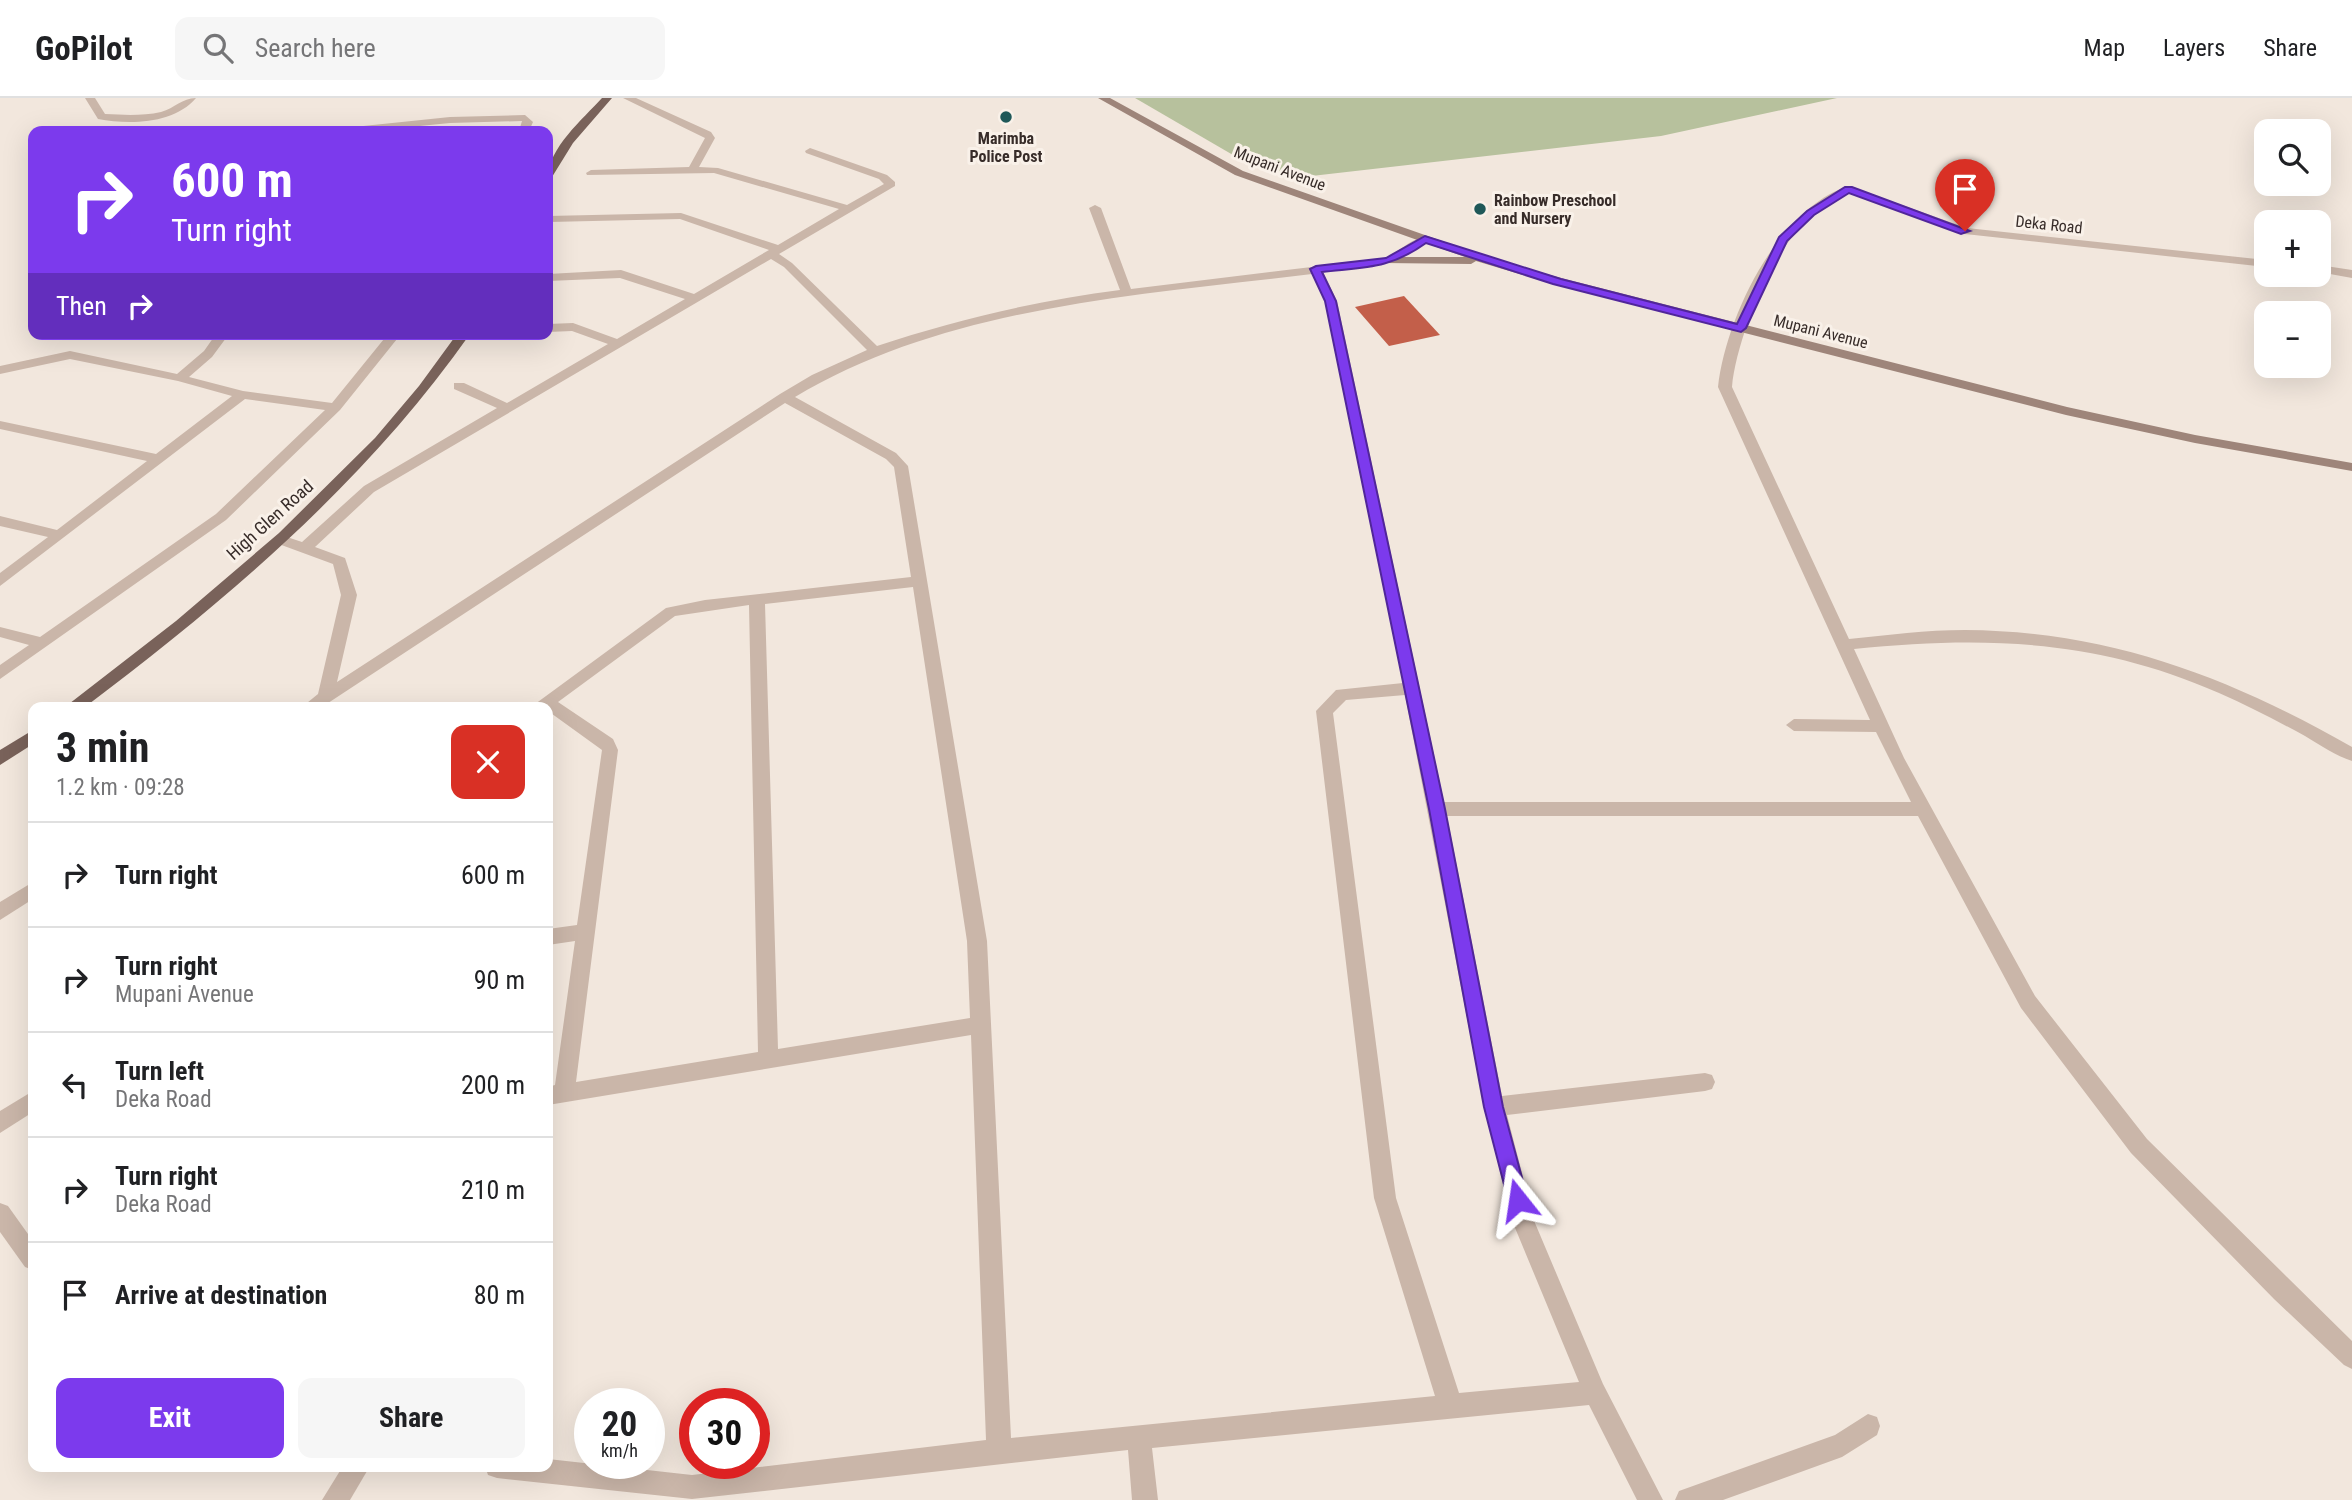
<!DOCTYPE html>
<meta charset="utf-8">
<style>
:root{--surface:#fff;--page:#f6f6f6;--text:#202124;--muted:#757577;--line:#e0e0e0;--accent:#7c3aed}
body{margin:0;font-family:"Roboto Condensed",sans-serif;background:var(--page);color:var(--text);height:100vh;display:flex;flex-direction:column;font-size:26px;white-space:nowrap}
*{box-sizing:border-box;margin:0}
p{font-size:23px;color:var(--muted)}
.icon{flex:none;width:38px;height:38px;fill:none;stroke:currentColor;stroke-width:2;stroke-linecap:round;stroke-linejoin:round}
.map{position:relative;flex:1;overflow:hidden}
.sheet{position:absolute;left:28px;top:604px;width:525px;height:770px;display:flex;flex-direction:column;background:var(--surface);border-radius:14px;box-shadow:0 7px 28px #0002}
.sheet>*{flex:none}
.banner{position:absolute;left:28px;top:28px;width:525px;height:214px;border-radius:14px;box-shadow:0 7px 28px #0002;background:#7c3aed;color:#fff;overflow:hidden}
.tools{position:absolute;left:2254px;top:21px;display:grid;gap:14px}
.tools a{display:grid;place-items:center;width:77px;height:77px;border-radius:14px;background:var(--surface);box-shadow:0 7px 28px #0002;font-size:35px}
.speed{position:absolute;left:574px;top:1290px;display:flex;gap:14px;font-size:35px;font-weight:700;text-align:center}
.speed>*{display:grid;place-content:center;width:91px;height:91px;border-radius:50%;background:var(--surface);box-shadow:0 7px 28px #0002;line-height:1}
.speed small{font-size:18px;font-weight:400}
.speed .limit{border:10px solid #d22;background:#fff;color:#111}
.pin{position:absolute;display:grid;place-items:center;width:60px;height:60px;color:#fff;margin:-72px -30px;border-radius:50% 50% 50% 0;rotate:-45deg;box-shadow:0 0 7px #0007}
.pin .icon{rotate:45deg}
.me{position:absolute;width:77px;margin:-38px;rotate:345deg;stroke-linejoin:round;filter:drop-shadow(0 0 5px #0008)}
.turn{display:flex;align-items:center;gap:24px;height:147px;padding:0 28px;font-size:32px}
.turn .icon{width:91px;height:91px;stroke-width:2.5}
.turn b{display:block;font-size:49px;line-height:60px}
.then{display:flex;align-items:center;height:66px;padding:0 28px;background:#0003;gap:14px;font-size:26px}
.round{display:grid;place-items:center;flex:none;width:74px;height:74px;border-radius:14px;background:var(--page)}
.overview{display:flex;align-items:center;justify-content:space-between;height:119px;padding:0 28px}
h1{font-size:42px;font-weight:700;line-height:52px}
.action{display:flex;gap:14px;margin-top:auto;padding:14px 28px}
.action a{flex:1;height:80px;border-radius:14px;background:var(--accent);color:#fff;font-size:28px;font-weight:700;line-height:80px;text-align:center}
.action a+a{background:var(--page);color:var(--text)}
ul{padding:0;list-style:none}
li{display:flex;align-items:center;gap:21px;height:105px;padding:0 28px;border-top:2px solid var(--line)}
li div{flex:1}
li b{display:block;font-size:26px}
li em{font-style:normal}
header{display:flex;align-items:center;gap:42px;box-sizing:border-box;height:98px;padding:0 35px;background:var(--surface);border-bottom:2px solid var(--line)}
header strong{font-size:33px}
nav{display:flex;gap:38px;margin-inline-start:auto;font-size:24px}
.search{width:490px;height:63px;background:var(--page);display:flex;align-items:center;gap:18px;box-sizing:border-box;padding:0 24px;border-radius:14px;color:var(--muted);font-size:26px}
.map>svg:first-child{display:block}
</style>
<header>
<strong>GoPilot</strong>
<div class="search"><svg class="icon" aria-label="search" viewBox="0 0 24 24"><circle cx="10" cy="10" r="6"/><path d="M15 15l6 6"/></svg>Search here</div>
<nav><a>Map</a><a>Layers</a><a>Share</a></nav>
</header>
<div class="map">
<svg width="2352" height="1402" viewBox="0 0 2352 1402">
<rect width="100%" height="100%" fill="#f2e7dd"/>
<polygon fill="#b7c19d" points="1135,0 1837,0 1661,38 1294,80 1233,57"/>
<polygon fill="#c35f4a" points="1404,198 1440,237 1389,248 1355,209"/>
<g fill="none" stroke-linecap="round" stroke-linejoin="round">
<g fill="#cab6a9" fill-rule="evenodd">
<path d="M85,0H95L105,16C124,17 143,18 161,14C175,10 182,0 196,0C174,26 130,27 98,21Z"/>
<path d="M623,0H636L711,34L715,40L699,69L718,70L847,107L884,86L879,81L806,55L805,53L810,50L887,77L895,84V88L779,156L792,165L877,248C955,222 1039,202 1120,192L1089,110L1095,107L1101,110L1131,191L1386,160C1399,154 1415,137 1429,139V143C1391,171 1369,169 1323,174L1337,203L1444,704H1911L1876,634L1794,633L1786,627L1794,621L1870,622L1718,289C1726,219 1777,112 1848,88L1967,130L2266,162V169L1965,136L1849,95C1832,106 1814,115 1800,130C1768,163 1736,244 1732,289L1849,541C1888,537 1926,532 1965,532C2109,533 2229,579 2352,649V663C2336,658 2320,647 2305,638C2277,623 2249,608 2219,595C2097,541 1985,538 1854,551L1904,660L2035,898L2147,1041L2352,1243V1271L2344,1267L2274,1201L2131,1055L2021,910L1918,718H1447L1502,998L1705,975L1712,977L1715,984L1712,991L1705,993L1507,1017L1535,1125L1603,1286L1663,1402H1637L1589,1307L1152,1350L1158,1402H1132L1128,1352L692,1401L497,1380L488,1377L485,1368H548V1361L692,1377L986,1342L971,937L548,1007V989L555,987L575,843L548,847V831L577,827L602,652L548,613V609H531L666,510L705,502L911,479L894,369L886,361L785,305L322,609H302L318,596L341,497L333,466L276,445L274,442L276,439L281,437L302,444L364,388L497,310L454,291V285H464L507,305L608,246L572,233L548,234V226L573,225L617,241L685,201L620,180L548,183V176L621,172L694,196L769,152L680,121L549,124L548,118L681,115L778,147L839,111L714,75L587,77L586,75L591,72L689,69L705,40ZM771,161L784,169L867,252L812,277L780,296L337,584L357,497L345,460L315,449L374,394ZM1312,176L1325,203L1403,585L1336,592L1316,613L1374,1100L1435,1298L1011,1340L987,843L908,368L896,355L795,299C947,208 1139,197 1312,176ZM913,489L967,843L970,920L778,951L765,506ZM749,507L758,954L576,984L618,652L613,641L558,604L675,518ZM1405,597L1484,1009L1513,1125L1579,1284L1459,1295L1396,1100L1333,615L1346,602Z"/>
<polygon points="525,17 533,24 529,33 519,33 522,23 450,25 369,33 339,33 344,30 450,19"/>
<polygon points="2319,167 2352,172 2352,180 2319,174"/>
<polygon points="216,236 229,236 212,259 189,279 243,293 332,305 388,236 401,236 340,312 226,422 0,581 0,567 29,547 0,539 0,529 40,539 216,416 325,312 245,301 0,488 0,475 48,439 0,428 0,418 57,432 147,363 0,331 0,323 156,356 232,298 178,283 70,261 0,276 0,268 70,253 177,276 204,253"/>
<polygon points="33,784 33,801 0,822 0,804"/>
<polygon points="33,993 33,1014 0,1035 0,1013"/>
<polygon points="0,1105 8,1108 33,1143 33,1172 25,1169 0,1134"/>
<polygon points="1868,1316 1877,1319 1880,1328 1877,1337 1842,1359 1723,1402 1675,1402 1679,1393 1835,1337"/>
<polygon points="343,1368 370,1368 350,1402 322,1402"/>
</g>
<polygon fill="#9e857a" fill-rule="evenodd" points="1098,0 1110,0 1243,73 1493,161 1561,180 2067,309 2195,337 2352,365 2352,373 2195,345 2066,317 1553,186 1476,163 1471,166 1384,165 1384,161 1388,159 1465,159 1235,77"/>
<g fill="#79625a" fill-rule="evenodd">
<path d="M602,0H612L573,45L552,79L548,80C548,50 583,21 602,0Z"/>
<path d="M457,236H470C365,385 229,500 85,609H65L176,523L279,435L375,340L419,288Z"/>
<polygon points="33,632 33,646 0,667 0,652"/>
</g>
</g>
<path fill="#7c3aed" stroke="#51269a" stroke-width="2" d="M1845,89H1852L1970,133L1961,136L1849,95L1814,117L1787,143L1746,230L1741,234L1553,186L1426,145C1390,171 1365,169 1322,174L1336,203L1445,711L1503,1009L1528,1102L1525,1109L1518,1111L1511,1109L1508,1102L1484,1009L1429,711L1325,203L1310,171L1316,168L1386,160L1425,138L1561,181L1737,226L1779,139L1807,113Z"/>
<g fill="#1f5858" stroke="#f9f1e9" stroke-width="2.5">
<circle cx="1006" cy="19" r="7"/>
<circle cx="1480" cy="111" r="7"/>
</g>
<g text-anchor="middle" stroke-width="6" stroke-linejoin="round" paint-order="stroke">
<g font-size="16" font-weight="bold" fill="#372c29" stroke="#f9f1e9">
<text x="1006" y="46">Marimba<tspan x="1006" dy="18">Police Post</tspan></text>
<text x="1494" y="108" text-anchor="start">Rainbow Preschool<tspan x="1494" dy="18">and Nursery</tspan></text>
</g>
<g font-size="16" fill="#372c29" stroke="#f9f1e9">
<text transform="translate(1280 70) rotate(21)" y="6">Mupani Avenue</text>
<text transform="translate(2049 126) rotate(6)" y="6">Deka Road</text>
<text transform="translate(1821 233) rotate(14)" y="6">Mupani Avenue</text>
</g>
<g font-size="18" fill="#372c29" stroke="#f9f1e9">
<text transform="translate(270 422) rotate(-42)" y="6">High Glen Road</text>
</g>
</g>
</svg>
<div class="tools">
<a><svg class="icon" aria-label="search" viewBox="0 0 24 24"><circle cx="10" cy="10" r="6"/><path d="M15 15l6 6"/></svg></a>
<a>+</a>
<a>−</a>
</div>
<div class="speed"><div>20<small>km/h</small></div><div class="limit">30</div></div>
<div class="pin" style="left:1965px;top:133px;background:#d93025"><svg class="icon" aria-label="arrive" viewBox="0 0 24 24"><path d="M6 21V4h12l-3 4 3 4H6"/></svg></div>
<svg class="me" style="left:1518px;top:1102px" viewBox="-20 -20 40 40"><path d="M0-17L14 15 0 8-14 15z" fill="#7c3aed" stroke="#fff" stroke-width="4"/></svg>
<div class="banner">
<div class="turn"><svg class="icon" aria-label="right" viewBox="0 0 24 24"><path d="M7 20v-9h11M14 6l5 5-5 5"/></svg><div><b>600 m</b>Turn right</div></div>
<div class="then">Then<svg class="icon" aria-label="right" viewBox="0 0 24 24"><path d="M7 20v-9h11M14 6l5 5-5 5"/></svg></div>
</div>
<section class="sheet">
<div class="overview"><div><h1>3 min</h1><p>1.2 km · 09:28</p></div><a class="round" style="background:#d93025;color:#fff"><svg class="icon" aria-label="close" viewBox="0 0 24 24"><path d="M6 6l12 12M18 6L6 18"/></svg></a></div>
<ul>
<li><svg class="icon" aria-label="right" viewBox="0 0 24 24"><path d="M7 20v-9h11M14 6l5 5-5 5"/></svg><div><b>Turn right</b></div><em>600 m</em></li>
<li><svg class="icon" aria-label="right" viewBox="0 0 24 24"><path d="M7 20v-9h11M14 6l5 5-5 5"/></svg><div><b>Turn right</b><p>Mupani Avenue</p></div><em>90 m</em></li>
<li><svg class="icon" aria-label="left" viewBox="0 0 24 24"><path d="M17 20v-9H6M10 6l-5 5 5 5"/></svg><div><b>Turn left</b><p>Deka Road</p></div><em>200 m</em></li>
<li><svg class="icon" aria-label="right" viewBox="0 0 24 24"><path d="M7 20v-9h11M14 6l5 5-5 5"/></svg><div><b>Turn right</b><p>Deka Road</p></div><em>210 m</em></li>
<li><svg class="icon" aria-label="arrive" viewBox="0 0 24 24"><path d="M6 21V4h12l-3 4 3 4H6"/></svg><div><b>Arrive at destination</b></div><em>80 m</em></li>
</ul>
<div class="action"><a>Exit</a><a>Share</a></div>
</section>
</div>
